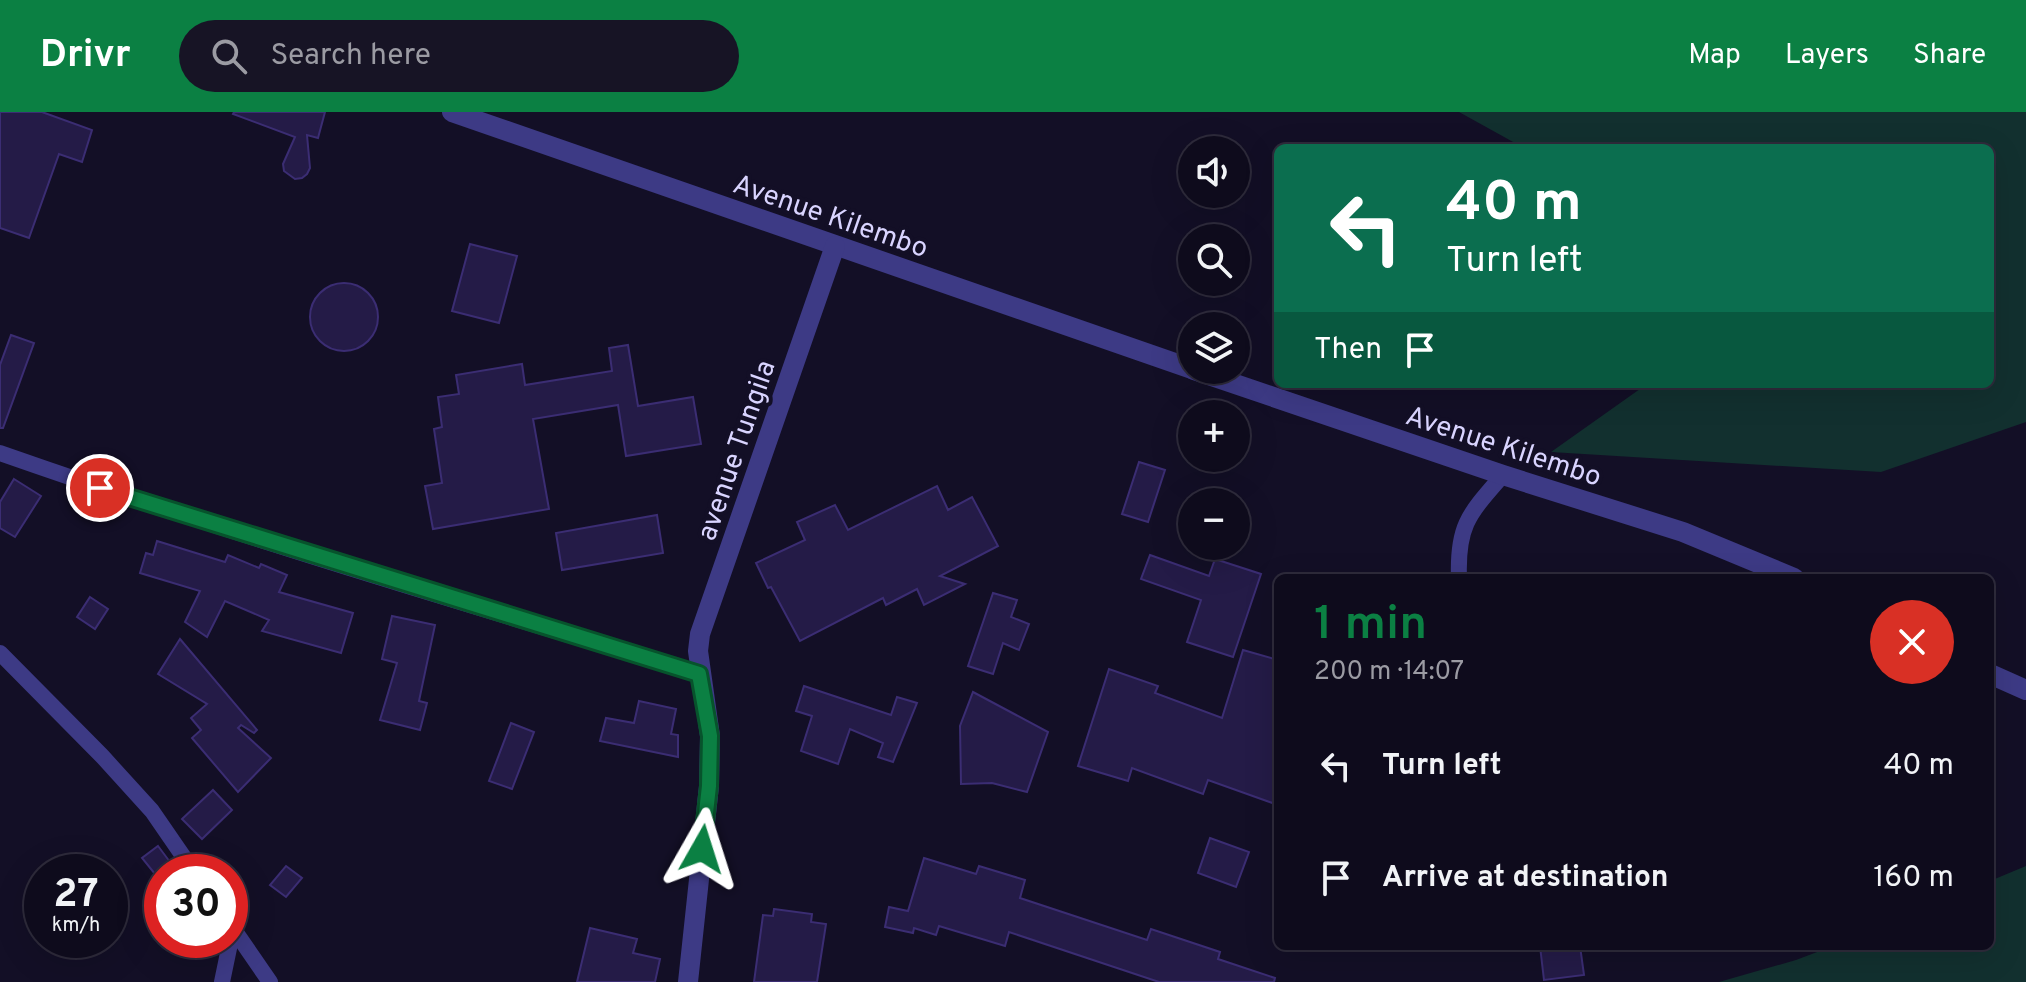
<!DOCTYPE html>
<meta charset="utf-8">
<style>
:root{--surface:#0e0b1c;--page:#171425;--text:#f1f3f6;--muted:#9b9ba3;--line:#2e2b3b;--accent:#0b8043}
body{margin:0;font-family:Overpass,sans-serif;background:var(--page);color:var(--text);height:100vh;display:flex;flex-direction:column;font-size:30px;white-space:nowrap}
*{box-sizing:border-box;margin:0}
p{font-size:26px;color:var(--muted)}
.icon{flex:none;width:44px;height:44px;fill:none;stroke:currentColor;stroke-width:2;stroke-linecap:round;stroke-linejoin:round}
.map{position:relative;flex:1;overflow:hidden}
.side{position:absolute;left:1274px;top:462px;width:720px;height:376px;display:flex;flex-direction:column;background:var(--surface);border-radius:12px;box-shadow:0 8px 32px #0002,0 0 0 2px var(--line)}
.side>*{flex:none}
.banner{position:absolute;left:1274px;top:32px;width:720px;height:244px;border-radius:12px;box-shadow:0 8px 32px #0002,0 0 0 2px var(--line);background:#0b6e4f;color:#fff;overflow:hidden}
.buttons{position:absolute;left:1178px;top:24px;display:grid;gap:16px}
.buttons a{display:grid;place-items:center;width:72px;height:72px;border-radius:50%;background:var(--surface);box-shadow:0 8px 32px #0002,0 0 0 2px var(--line);font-size:40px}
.speed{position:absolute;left:24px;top:742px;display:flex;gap:16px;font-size:40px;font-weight:700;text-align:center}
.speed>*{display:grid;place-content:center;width:104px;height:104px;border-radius:50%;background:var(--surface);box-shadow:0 8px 32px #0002,0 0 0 2px var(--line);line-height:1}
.speed small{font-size:20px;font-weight:400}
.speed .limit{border:12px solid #d22;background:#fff;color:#111}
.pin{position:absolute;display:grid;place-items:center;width:68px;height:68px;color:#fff;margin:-34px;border:4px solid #fff;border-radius:50%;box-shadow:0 2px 8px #0007}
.me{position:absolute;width:88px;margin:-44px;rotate:6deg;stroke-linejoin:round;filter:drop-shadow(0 0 6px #0008)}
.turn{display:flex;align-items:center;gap:28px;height:168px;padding:0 40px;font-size:36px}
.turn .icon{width:104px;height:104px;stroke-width:2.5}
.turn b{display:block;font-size:56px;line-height:68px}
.then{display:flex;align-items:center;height:76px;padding:0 40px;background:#0003;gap:16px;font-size:30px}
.round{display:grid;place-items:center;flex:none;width:84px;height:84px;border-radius:42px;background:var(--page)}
.head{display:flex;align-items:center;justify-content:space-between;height:136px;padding:0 40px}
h1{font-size:48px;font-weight:600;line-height:60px;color:var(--accent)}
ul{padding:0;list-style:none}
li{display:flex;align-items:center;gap:24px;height:112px;padding:0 40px}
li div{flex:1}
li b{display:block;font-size:30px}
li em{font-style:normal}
header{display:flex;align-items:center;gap:48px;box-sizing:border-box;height:112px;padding:0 40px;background:var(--accent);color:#fff}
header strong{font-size:38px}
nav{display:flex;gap:44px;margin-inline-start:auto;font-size:28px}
.search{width:560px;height:72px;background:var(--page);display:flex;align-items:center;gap:20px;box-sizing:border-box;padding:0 28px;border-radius:44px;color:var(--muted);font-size:30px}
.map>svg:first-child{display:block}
</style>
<header>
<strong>Drivr</strong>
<div class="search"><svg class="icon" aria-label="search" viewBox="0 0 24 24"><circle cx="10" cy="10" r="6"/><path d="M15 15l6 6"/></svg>Search here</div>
<nav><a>Map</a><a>Layers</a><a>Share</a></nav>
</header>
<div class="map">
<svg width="2026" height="870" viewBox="0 0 2026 870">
<rect width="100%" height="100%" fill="#130f26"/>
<g fill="#12302f">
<polygon points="1459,0 2026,0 2026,310 1881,360 1551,340 1647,272 1990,272 1990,36 1524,36"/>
<polygon points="2026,754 2026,870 1719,870 1796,848 1833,834 1990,834 1990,769"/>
</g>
<g fill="#241b47" stroke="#3b2d73" stroke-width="2">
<polygon points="0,0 42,0 92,18 82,50 59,42 29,126 0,116"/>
<polygon points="234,0 325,0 318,26 307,23 310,56 307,62 302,66 295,67 284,59 283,52 295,25 233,2"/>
<polygon points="470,132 517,144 499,211 452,199"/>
<circle cx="344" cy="205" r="34"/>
<polygon points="11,223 34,231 3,316 0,316 0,253"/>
<polygon points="628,233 638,294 693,285 701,332 626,344 618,293 533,307 549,397 433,417 425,374 442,371 434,317 442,315 438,285 459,282 456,263 522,252 525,273 612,259 609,236"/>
<polygon points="1139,350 1165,358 1148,410 1122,402"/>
<polygon points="14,367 41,384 15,425 0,416 0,390"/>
<polygon points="937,374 948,398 972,385 998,434 940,464 965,472 924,493 917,477 886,493 883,486 800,529 771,475 768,476 756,451 805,428 797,410 835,393 848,418"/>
<polygon points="657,403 663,441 562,458 556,421"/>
<polygon points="157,429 225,450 228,443 259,456 261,452 287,463 279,480 353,501 341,541 262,519 269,508 225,489 207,525 185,510 200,479 140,461 146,441 153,443"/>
<polygon points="1150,443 1209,464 1215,447 1261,462 1233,545 1187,530 1201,488 1141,467"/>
<polygon points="993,481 1017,488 1011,505 1029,512 1019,538 1003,531 993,562 968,554"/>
<polygon points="90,485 108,497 95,517 77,505"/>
<polygon points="392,504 435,513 419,589 427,591 420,618 380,608 397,551 382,547"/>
<polygon points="180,527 257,618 254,621 241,613 238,616 271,646 238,680 192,626 201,618 191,606 207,592 158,562"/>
<polygon points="1243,538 1278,548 1278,693 1208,668 1203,682 1132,656 1128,669 1078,654 1109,557 1158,574 1155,581 1222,606"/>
<polygon points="804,574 891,603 897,585 917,591 893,650 878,645 883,631 850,617 838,652 801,639 812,604 796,599"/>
<polygon points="973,580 1048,620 1027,680 992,671 961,672 960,614"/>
<polygon points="639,589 676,597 671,622 678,623 678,645 600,629 606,606 634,611"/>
<polygon points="511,611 534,620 512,677 489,669"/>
<polygon points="213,678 232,698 202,727 182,707"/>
<polygon points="1210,726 1249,740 1236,775 1198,761"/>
<polygon points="158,734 170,750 155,762 142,746"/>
<polygon points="924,746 976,762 979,754 1025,768 1020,786 1147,828 1151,817 1220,840 1218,847 1275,866 1274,870 1159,870 1009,820 1005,834 939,814 936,823 914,816 913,821 885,815 889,795 908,799"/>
<polygon points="286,754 302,766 286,785 270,773"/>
<polygon points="774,797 812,802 811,810 826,812 817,870 754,870 763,803 773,804"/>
<polygon points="590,816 637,827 633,841 660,847 655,870 577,870"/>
<polygon points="1540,834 1580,834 1584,863 1544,868"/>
</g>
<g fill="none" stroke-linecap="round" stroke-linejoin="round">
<g stroke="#3d3a85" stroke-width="16">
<path d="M0,341C231,422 465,492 699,562"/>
<path d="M1459,466C1457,413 1469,402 1503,363"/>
<polyline points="0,541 102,644 152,699 194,760"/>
<polyline points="230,812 270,870"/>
<polyline points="222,870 233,817"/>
</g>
<g stroke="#3d3a85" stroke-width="20">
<polyline points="452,0 1192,257"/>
<polyline points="1194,258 1503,363 1683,420 1794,466"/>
<polyline points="1990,562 2026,578"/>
<polyline points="688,870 709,674 710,624 698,539 700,522 835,134"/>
</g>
</g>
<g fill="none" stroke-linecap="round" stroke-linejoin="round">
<g stroke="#07532c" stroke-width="20">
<polyline id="route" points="100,376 699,562 710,624 709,674 702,737"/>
</g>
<use href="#route" stroke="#0b8043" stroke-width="14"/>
</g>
<g text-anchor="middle" stroke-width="8" stroke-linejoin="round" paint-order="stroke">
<g font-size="28" fill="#d9d4ff" stroke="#130f26">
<text transform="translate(831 103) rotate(19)" y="10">Avenue Kilembo</text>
<text transform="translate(1504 333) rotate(18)" y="10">Avenue Kilembo</text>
<text transform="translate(735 338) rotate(-71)" y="10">avenue Tungila</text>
</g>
</g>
</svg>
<div class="buttons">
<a><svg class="icon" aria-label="sound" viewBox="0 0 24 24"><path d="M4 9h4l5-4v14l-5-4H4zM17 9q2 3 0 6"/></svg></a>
<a><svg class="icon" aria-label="search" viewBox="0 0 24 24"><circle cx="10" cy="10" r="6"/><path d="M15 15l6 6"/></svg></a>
<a><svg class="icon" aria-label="layers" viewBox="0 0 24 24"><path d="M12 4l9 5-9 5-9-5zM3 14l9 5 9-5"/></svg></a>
<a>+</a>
<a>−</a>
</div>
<div class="speed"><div>27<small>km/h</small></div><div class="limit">30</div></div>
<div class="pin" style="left:100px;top:376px;background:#d93025"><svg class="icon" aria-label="arrive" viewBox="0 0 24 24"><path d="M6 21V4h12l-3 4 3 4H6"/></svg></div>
<svg class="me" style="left:702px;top:737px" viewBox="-20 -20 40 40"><path d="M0-17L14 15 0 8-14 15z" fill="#0b8043" stroke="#fff" stroke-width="4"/></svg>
<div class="banner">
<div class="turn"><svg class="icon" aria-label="left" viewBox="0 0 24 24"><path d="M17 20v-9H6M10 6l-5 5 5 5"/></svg><div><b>40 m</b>Turn left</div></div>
<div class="then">Then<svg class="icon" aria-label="arrive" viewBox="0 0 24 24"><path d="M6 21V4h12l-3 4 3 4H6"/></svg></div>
</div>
<section class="side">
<div class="head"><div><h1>1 min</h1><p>200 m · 14:07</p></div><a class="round" style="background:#d93025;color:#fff"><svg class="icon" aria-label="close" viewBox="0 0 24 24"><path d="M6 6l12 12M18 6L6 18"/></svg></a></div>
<ul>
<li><svg class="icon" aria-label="left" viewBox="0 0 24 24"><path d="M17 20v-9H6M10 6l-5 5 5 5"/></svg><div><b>Turn left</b></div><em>40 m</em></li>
<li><svg class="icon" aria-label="arrive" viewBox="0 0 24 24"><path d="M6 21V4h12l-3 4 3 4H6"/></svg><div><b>Arrive at destination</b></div><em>160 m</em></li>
</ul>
</section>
</div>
